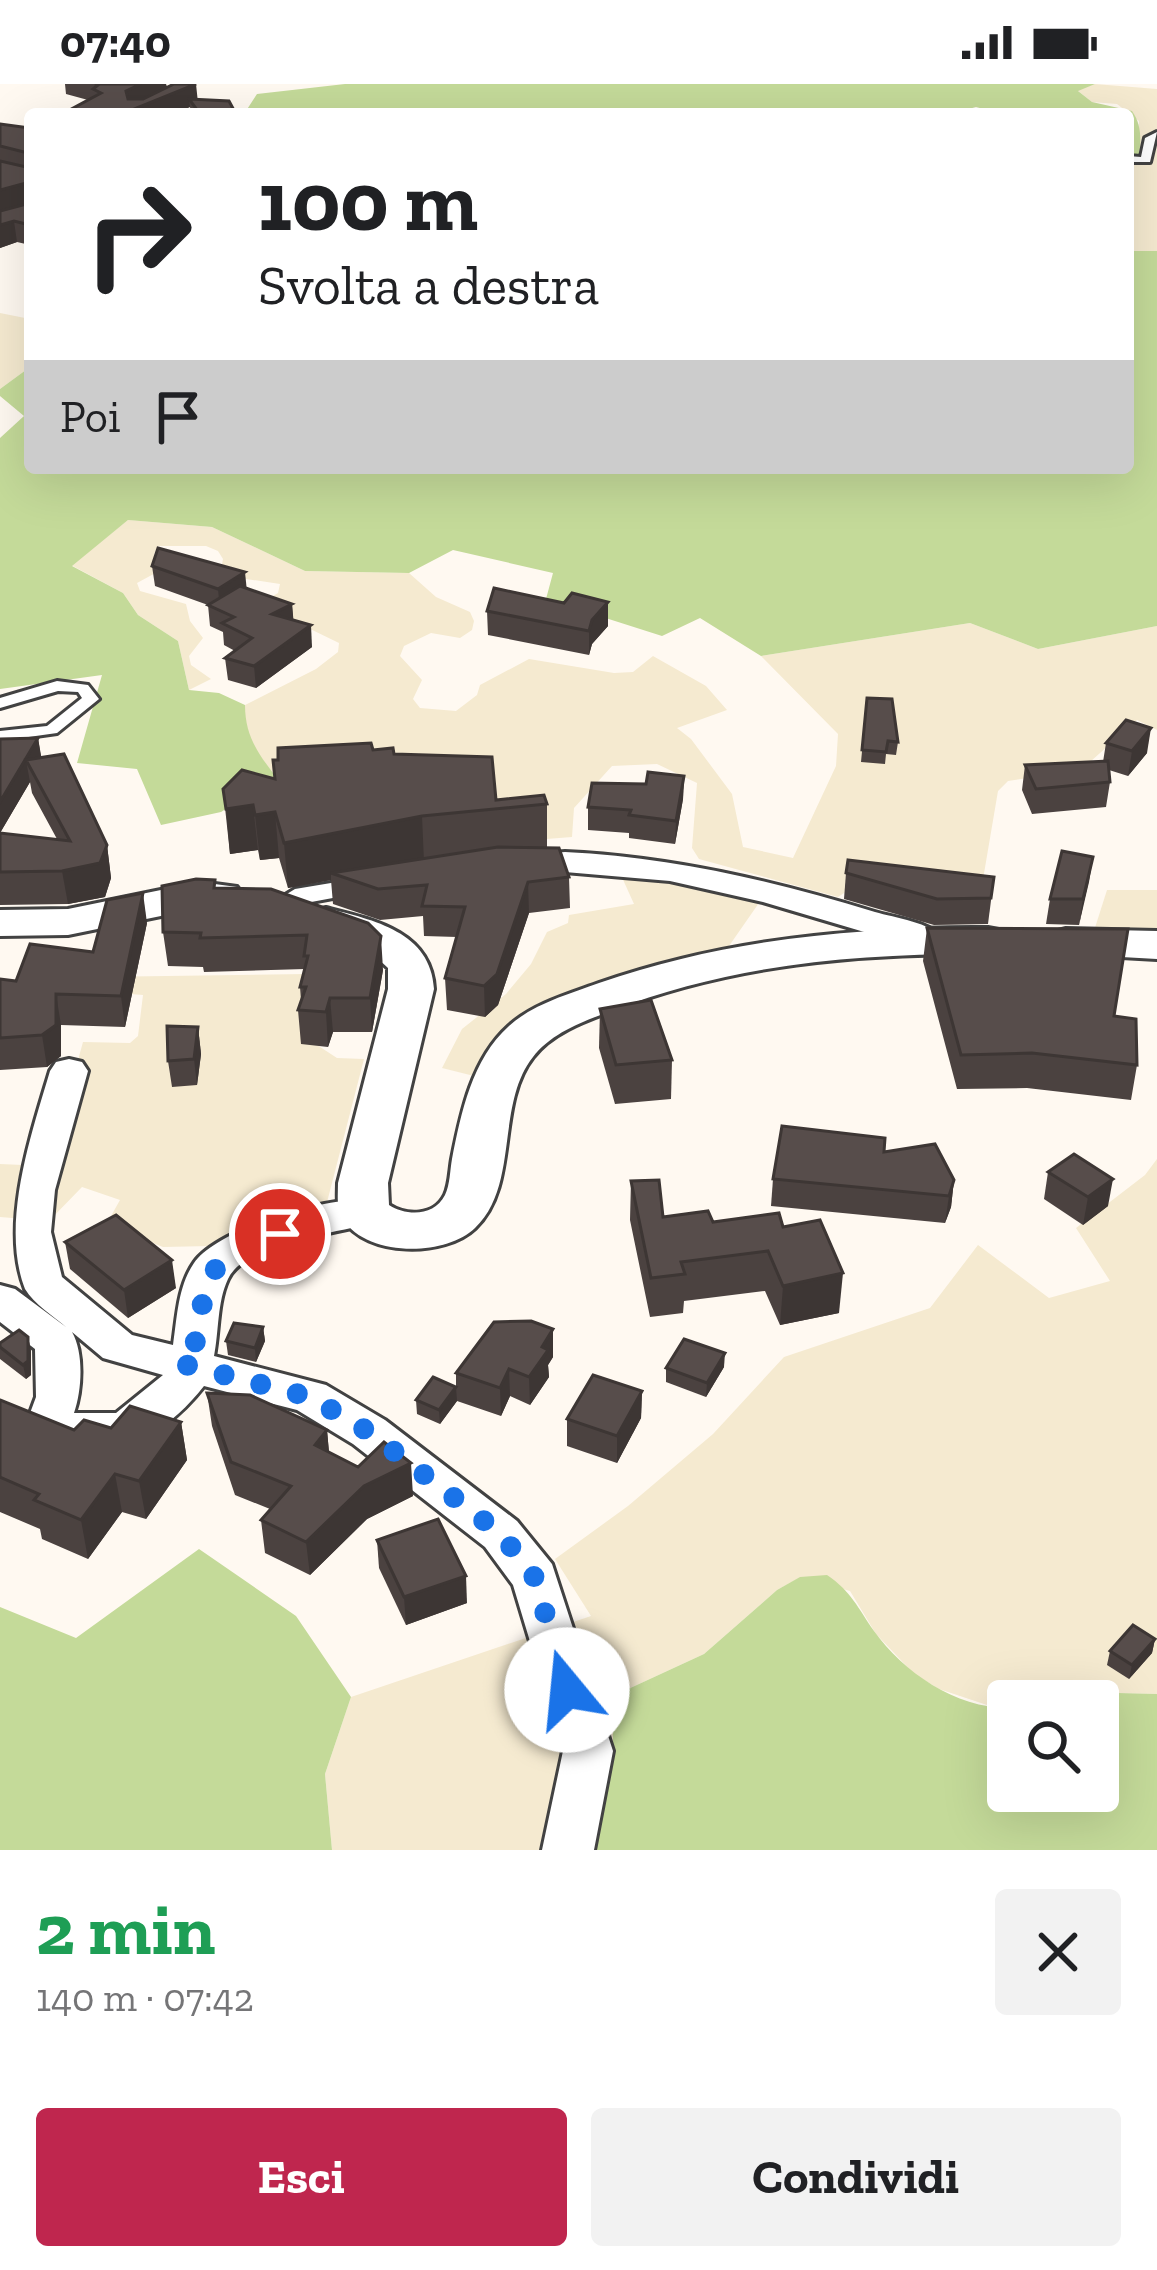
<!DOCTYPE html>
<html lang="it">
<meta charset="utf-8">
<style>
:root{--surface:#fff;--page:#f2f2f2;--text:#202124;--muted:#757577;--accent:#bf264e}
body{margin:0;font-family:"Zilla Slab",serif;background:var(--page);color:var(--text);height:100vh;display:flex;flex-direction:column;font-size:45px;white-space:nowrap}
*{box-sizing:border-box;margin:0}
p{font-size:39px;color:var(--muted)}
.icon{flex:none;width:66px;height:66px;fill:none;stroke:currentColor;stroke-width:2;stroke-linecap:round;stroke-linejoin:round}
.map{position:relative;height:1766px;overflow:hidden}
.details{display:flex;flex-direction:column;background:var(--surface);flex:1}
.details>*{flex:none}
.top-card{position:absolute;left:24px;top:24px;width:1110px;height:366px;border-radius:12px;box-shadow:0 12px 48px #0002;background:#fff;color:var(--text);overflow:hidden}
.tools{position:absolute;left:987px;top:1596px;display:grid;gap:24px}
.tools a{display:grid;place-items:center;width:132px;height:132px;border-radius:12px;background:var(--surface);box-shadow:0 12px 48px #0002;font-size:60px}
.pin{position:absolute;display:grid;place-items:center;width:102px;height:102px;color:#fff;margin:-51px;border:6px solid #fff;border-radius:50%;box-shadow:0 3px 12px #0007}
.me{position:absolute;width:132px;margin:-66px;rotate:343deg;stroke-linejoin:round;filter:drop-shadow(0 0 9px #0008)}
.turn{display:flex;align-items:center;gap:42px;height:252px;padding:0 36px;font-size:54px}
.turn .icon{width:156px;height:156px;stroke-width:2.5}
.turn b{display:block;font-size:84px;line-height:102px}
.then{display:flex;align-items:center;height:114px;padding:0 36px;background:#0003;gap:24px;font-size:45px}
.round{display:grid;place-items:center;flex:none;width:126px;height:126px;border-radius:12px;background:var(--page)}
.summary{display:flex;align-items:center;justify-content:space-between;height:204px;padding:0 36px}
h1{font-size:72px;font-weight:800;line-height:90px;color:#1e9e55}
.primary-button{display:flex;gap:24px;margin-top:auto;padding:24px 36px}
.primary-button a{flex:1;height:138px;border-radius:12px;background:var(--accent);color:#fff;font-size:48px;font-weight:800;line-height:138px;text-align:center}
.primary-button a+a{background:var(--page);color:var(--text)}
.status{display:flex;justify-content:space-between;align-items:center;height:84px;padding:0 60px;background:var(--surface);direction:ltr}
.status svg{height:33px;fill:currentColor}
.map>svg:first-child{display:block}
</style>
<div class="status"><b>07:40</b><svg viewBox="0 0 49 12"><path d="M0 12V9h3v3zM5 12V6h3v6zM10 12V3h3v9zM15 12V0h3v12zM26 1h20v11H26zM47 4h2v5h-2z"/></svg></div>
<div class="map">
<svg width="1157" height="1766" viewBox="0 0 1157 1766">
<rect width="100%" height="100%" fill="#fff9f1"/>
<g fill="#f5ead0">
<polygon points="1095,0 1157,5 1157,167 1128,167 1128,67 1138,72 1139,37 1117,20 1092,18 1077,6"/>
<polygon points="0,229 30,235 30,283 0,305"/>
<polygon points="128,436 212,443 305,487 409,489 436,513 470,528 474,537 472,546 460,554 431,549 404,562 400,572 422,596 413,615 420,624 456,627 477,611 480,601 529,575 614,589 633,588 653,572 706,602 727,626 677,644 691,655 732,710 743,763 793,774 836,682 838,650 761,572 970,539 1038,565 1157,542 1157,646 1137,636 1081,686 1008,697 998,707 980,813 864,796 838,813 699,775 692,764 697,699 657,680 612,682 574,724 572,753 508,758 276,693 253,663 245,642 245,621 316,585 338,568 339,559 267,524 266,516 278,509 280,500 220,491 223,475 218,467 206,462 158,462 154,470 161,486 137,499 140,507 186,520 190,537 203,554 189,572 191,581 211,595 189,606 178,557 138,531 123,509 71,481"/>
<polygon points="620,789 761,816 729,862 580,908 512,943 474,992 442,984 462,945 506,910 531,880 547,848 568,839 569,831 634,820"/>
<polygon points="1107,806 1157,806 1157,852 1093,850"/>
<polygon points="306,890 314,959 337,974 364,975 325,1126 279,1136 211,1162 163,1163 106,1141 120,1116 82,1103 49,1137 0,1133 0,1080 23,1081 73,994 83,958 130,959 138,952 143,911 90,907 95,893"/>
<polygon points="1157,1075 1157,1610 1079,1608 1050,1617 1008,1617 1008,1624 996,1624 939,1605 914,1590 876,1550 850,1507 801,1493 777,1506 704,1570 626,1606 613,1628 613,1680 593,1766 332,1766 325,1690 351,1613 591,1532 555,1475 628,1422 713,1350 784,1273 930,1224 978,1161 1049,1214 1110,1197 1076,1144 1145,1091"/>
</g>
<g fill="#c4da99">
<path d="M345,0H1095L1078,7L1092,18L1132,27C1142,41 1141,56 1139,73L1128,67V30H1002L976,23L950,30H244L257,10Z"/>
<path d="M1128,167H1157V542L1038,565L970,539L761,572L700,534L662,552L546,515L553,489L453,466L409,489L305,487L212,443L128,436L72,482L123,509L138,531L178,557L189,606L219,609L245,621C245,652 258,669 276,693L221,728L161,741L137,685L77,679L102,591L0,605V354L24,332L0,312V305L30,283V384H1128Z"/>
<polygon points="199,1465 296,1532 351,1613 325,1690 332,1766 0,1766 0,1523 76,1554"/>
<path d="M827,1491C851,1507 858,1524 874,1547C903,1588 956,1624 1008,1624V1707H1098V1617H1050L1079,1608L1157,1610V1766H593L613,1680V1628L626,1606L704,1570L777,1506L800,1493Z"/>
</g>
<g fill="none" stroke-linecap="round" stroke-linejoin="round">
<g stroke="#424242" stroke-width="6">
<g id="service">
<polygon points="1157,48 1150,78 1128,78 1128,72 1141,73 1145,54"/>
<polygon points="57,597 88,601 99,615 57,649 0,657 0,647 47,642 82,614 78,608 58,607 0,624 0,614"/>
</g>
</g>
<g stroke="#424242" stroke-width="6">
<polygon id="pedestrian" points="367,793 376,796 380,801 376,806 295,821 282,813 295,805"/>
</g>
<g stroke="#424242" stroke-width="6">
<g id="minor">
<path d="M565,768C672,773 773,797 875,828C895,834 931,838 943,855L938,863L925,866L763,818L670,797L565,788L513,790L501,787L496,780L501,773Z"/>
<path d="M69,975L82,978L88,987L55,1106L51,1148L62,1193L132,1251L173,1261C177,1234 178,1202 194,1179C217,1144 340,1107 378,1118L384,1128L378,1138C342,1148 244,1159 228,1195C217,1218 219,1248 214,1272L326,1301L385,1336L517,1437L552,1480L613,1667L594,1766H542L563,1667L513,1501L485,1463L353,1360L297,1326L204,1302C155,1364 106,1375 32,1352L26,1340L36,1313L35,1265L0,1238V1201L15,1205L66,1243C53,1232 34,1220 25,1205C0,1141 31,1051 50,987L56,978ZM72,1248L103,1274L163,1291L116,1329H74C82,1306 84,1269 72,1248Z"/>
</g>
</g>
<g stroke="#424242" stroke-width="6">
<g id="tertiary">
<polygon points="200,798 237,803 244,812 237,821 200,824 68,851 0,852 0,826 68,825"/>
<path d="M326,824C374,836 431,848 434,905L388,1099L389,1121C406,1132 434,1133 445,1111C450,1101 450,1086 452,1075C461,1029 472,975 509,942C533,920 569,910 599,899C726,855 855,843 988,844L1004,847L1010,857L1004,867L988,870C859,869 732,880 611,927C584,937 551,949 533,973C495,1021 520,1101 475,1144C445,1173 366,1173 343,1135C336,1124 338,1111 338,1099L388,905V884C364,859 321,861 304,837L310,828Z"/>
<polygon points="1066,845 1157,847 1157,875 1050,869 1044,859 1050,849"/>
</g>
</g>
<use href="#service" fill="#fff" fill-rule="evenodd"/>
<use href="#pedestrian" fill="#fff" fill-rule="evenodd"/>
<use href="#minor" fill="#fff" fill-rule="evenodd"/>
<use href="#tertiary" fill="#fff" fill-rule="evenodd"/>
</g>
<g fill="#4b4240" fill-rule="evenodd">
<polygon points="65,0 166,0 167,3 236,30 191,30 190,23 171,30 62,30 88,16 66,10"/>
<polygon points="0,40 30,44 30,161 17,158 0,164"/>
<polygon points="152,482 246,504 292,520 293,536 312,563 256,604 228,596 225,574 235,567 224,561 223,548 210,542 208,521 155,502"/>
<polygon points="487,527 608,542 592,560 589,571 488,551"/>
<polygon points="867,614 898,658 896,671 886,670 885,680 861,678"/>
<path d="M38,654L41,674L107,761L111,794L105,813L68,820L0,821V655ZM30,698L32,709L57,755L0,749Z"/>
<polygon points="1106,659 1147,669 1128,692 1109,686 1110,698 1106,723 1032,730 1022,706 1025,681 1103,678"/>
<polygon points="373,666 394,670 496,716 547,720 547,764 569,793 570,824 529,829 498,921 485,933 447,926 445,894 457,853 424,852 423,832 380,836 333,820 331,796 288,804 279,774 260,776 258,766 230,770 223,705 274,695"/>
<polygon points="684,692 683,715 675,760 629,754 629,749 588,746 588,723 646,700"/>
<polygon points="1093,773 1079,841 1046,840 1050,815"/>
<polygon points="846,789 994,793 988,840 934,841 844,815"/>
<polygon points="216,804 383,886 372,948 333,948 328,963 301,960 298,926 301,916 300,903 305,885 204,888 203,883 168,882 163,848"/>
<polygon points="147,839 125,943 61,941 61,972 47,983 0,986 0,895 16,897 93,868"/>
<polygon points="927,844 1114,932 1137,981 1131,1016 1027,1004 957,1005 923,877"/>
<polygon points="600,925 672,976 671,1015 615,1020 599,964"/>
<polygon points="198,943 201,970 197,1001 172,1003 168,977"/>
<polygon points="884,1068 954,1096 951,1123 945,1139 771,1122 773,1095"/>
<polygon points="1048,1088 1108,1122 1083,1141 1044,1115"/>
<polygon points="631,1097 663,1133 783,1143 839,1229 780,1241 765,1207 684,1217 683,1229 650,1233 630,1136"/>
<polygon points="65,1158 176,1204 128,1234 70,1185"/>
<polygon points="263,1243 265,1257 256,1278 228,1271 226,1257"/>
<polygon points="553,1245 553,1273 548,1281 549,1293 530,1321 510,1312 501,1332 457,1317 440,1340 417,1330 416,1316 456,1303 456,1289"/>
<polygon points="28,1253 31,1267 31,1291 26,1295 0,1275 0,1259"/>
<polygon points="724,1283 706,1313 666,1298 666,1284"/>
<polygon points="642,1307 641,1334 617,1379 567,1362 567,1335"/>
<polygon points="207,1309 327,1346 329,1369 413,1412 367,1435 310,1491 265,1469 261,1436 270,1425 235,1411 212,1342"/>
<polygon points="0,1316 74,1346 181,1338 187,1376 146,1435 122,1428 88,1475 42,1455 40,1445 0,1428"/>
<polygon points="377,1456 467,1519 406,1541 379,1484"/>
<polygon points="1155,1555 1152,1569 1129,1595 1107,1581 1110,1567"/>
</g>
<g fill="#3d3634">
<polygon points="141,0 166,0 167,7 128,26 126,7"/>
<polygon points="196,0 198,19 189,15 190,23 171,30 133,30 134,25"/>
<polygon points="30,98 30,119 0,127 0,106"/>
<polygon points="14,137 17,158 0,164 0,141"/>
<polygon points="245,488 247,508 220,526 218,505"/>
<polygon points="608,518 608,542 592,560 589,571 589,547 592,536"/>
<polygon points="292,520 294,542 272,530"/>
<polygon points="311,541 312,563 256,604 254,582"/>
<polygon points="1151,644 1147,669 1128,692 1132,667"/>
<polygon points="38,654 42,677 26,676 30,698 0,749 0,718"/>
<polygon points="684,692 683,715 675,760 676,737"/>
<polygon points="253,721 258,766 230,770 226,725"/>
<polygon points="275,728 279,774 260,776 255,731"/>
<polygon points="422,732 424,778 331,789 331,796 288,804 284,759"/>
<polygon points="107,761 111,794 105,813 68,820 62,787"/>
<polygon points="1093,773 1089,798 1079,841 1083,815"/>
<polygon points="528,798 529,829 498,921 485,933 484,902"/>
<polygon points="143,809 147,839 125,943 121,912"/>
<polygon points="381,852 383,886 372,948 370,914"/>
<polygon points="56,910 61,941 61,972 47,983 42,951"/>
<polygon points="330,914 333,948 328,963 326,928"/>
<polygon points="198,943 201,970 197,1001 194,975"/>
<polygon points="1113,1095 1108,1122 1083,1141 1088,1113"/>
<polygon points="954,1096 951,1123 945,1139 949,1112"/>
<polygon points="172,1176 176,1204 128,1234 124,1206"/>
<polygon points="843,1189 839,1229 780,1241 783,1202"/>
<polygon points="263,1243 265,1257 256,1278 255,1264"/>
<polygon points="553,1245 553,1273 548,1281 549,1293 530,1321 529,1293 542,1263"/>
<polygon points="28,1253 31,1267 31,1291 26,1295 23,1281"/>
<polygon points="725,1269 724,1283 706,1313 707,1299"/>
<polygon points="509,1285 510,1312 501,1332 500,1304"/>
<polygon points="456,1303 457,1317 440,1340 439,1326"/>
<polygon points="642,1307 641,1334 617,1379 617,1352"/>
<polygon points="181,1338 187,1376 146,1435 139,1397"/>
<polygon points="327,1346 330,1379 315,1361"/>
<polygon points="411,1379 413,1412 367,1435 310,1491 306,1458 364,1402"/>
<polygon points="115,1390 122,1428 88,1475 81,1436"/>
<polygon points="466,1492 467,1519 406,1541 404,1513"/>
<polygon points="1155,1555 1152,1569 1129,1595 1132,1581"/>
</g>
<g fill="#574d4b" stroke="#3d3634" stroke-width="3">
<polygon points="95,0 141,0 126,7 128,15 143,15 174,0 196,0 134,25 133,30 62,30 101,9 93,5 98,1"/>
<polygon points="189,15 229,17 236,30 200,30"/>
<polygon points="0,40 30,44 30,74 28,69 0,62"/>
<polygon points="0,77 26,83 30,81 30,101 30,98 0,106"/>
<polygon points="30,119 30,141 14,137 0,141 0,127"/>
<polygon points="158,464 245,488 218,505 152,482"/>
<polygon points="240,502 292,520 272,530 311,541 254,582 225,574 252,554 222,539 234,533 208,521"/>
<polygon points="494,504 564,519 572,509 608,518 592,536 589,547 487,527"/>
<polygon points="867,614 892,615 898,658 888,657 886,668 862,666"/>
<polygon points="1126,636 1151,644 1132,667 1106,659"/>
<polygon points="38,654 0,718 0,655"/>
<polygon points="371,659 373,666 393,664 394,670 492,673 496,716 544,711 547,720 422,732 284,759 275,728 255,731 253,721 226,725 223,705 242,686 275,695 273,676 278,676 278,664"/>
<polygon points="64,670 107,761 100,779 62,787 0,788 0,749 70,757 26,676"/>
<polygon points="1108,677 1110,698 1036,705 1025,681"/>
<polygon points="648,688 684,692 676,737 629,731 631,726 588,723 592,699 646,700"/>
<polygon points="498,763 559,764 569,793 528,798 497,890 484,902 445,894 465,823 422,822 427,801 378,805 331,789"/>
<polygon points="1062,767 1093,773 1083,815 1050,815"/>
<polygon points="848,776 994,793 991,814 937,815 846,789"/>
<polygon points="196,795 215,796 214,804 271,805 368,839 381,852 370,914 330,914 326,928 298,926 306,903 300,903 308,872 304,872 307,851 200,854 201,849 163,848 162,802"/>
<polygon points="143,809 121,912 56,910 56,941 42,951 0,954 0,895 16,897 30,860 93,868 107,816"/>
<polygon points="927,844 1128,845 1114,932 1136,935 1137,981 1032,969 961,971"/>
<polygon points="651,916 672,976 616,981 600,925"/>
<polygon points="167,942 198,943 194,975 168,977"/>
<polygon points="782,1042 885,1054 884,1068 935,1060 954,1096 949,1112 773,1095"/>
<polygon points="1074,1070 1113,1095 1088,1113 1048,1088"/>
<polygon points="659,1096 663,1133 708,1127 713,1138 779,1129 783,1143 820,1136 843,1189 783,1202 768,1167 681,1178 685,1190 651,1194 631,1097"/>
<polygon points="116,1131 172,1176 124,1206 65,1158"/>
<polygon points="531,1237 553,1245 542,1263 548,1266 529,1293 509,1285 500,1304 456,1289 494,1238"/>
<polygon points="234,1239 263,1243 255,1264 226,1257"/>
<polygon points="19,1246 28,1253 28,1277 23,1281 0,1263 0,1259"/>
<polygon points="684,1255 725,1269 707,1299 666,1284"/>
<polygon points="593,1291 642,1307 617,1352 567,1335"/>
<polygon points="433,1293 456,1303 439,1326 416,1316"/>
<polygon points="207,1309 250,1311 327,1346 315,1361 358,1383 384,1358 411,1379 364,1402 306,1458 261,1436 291,1402 231,1378"/>
<polygon points="0,1316 74,1346 84,1336 111,1344 130,1322 181,1338 139,1397 115,1390 81,1436 34,1416 39,1410 0,1393"/>
<polygon points="438,1435 466,1492 404,1513 377,1456"/>
<polygon points="1133,1541 1155,1555 1132,1581 1110,1567"/>
</g>
<g fill="none" stroke-linecap="round" stroke-linejoin="round">
<path stroke="#1a73e8" stroke-width="21" stroke-dasharray="0 37.8" d="M280,1150C202,1168 207,1199 193,1270L179,1279L310,1313L369,1348L501,1450L535,1494L567,1606"/>
</g>
</svg>
<div class="tools">
<a><svg class="icon" aria-label="search" viewBox="0 0 24 24"><circle cx="10" cy="10" r="6"/><path d="M15 15l6 6"/></svg></a>
</div>
<div class="pin" style="left:280px;top:1150px;background:#d93025"><svg class="icon" aria-label="arrive" viewBox="0 0 24 24"><path d="M6 21V4h12l-3 4 3 4H6"/></svg></div>
<svg class="me" style="left:567px;top:1606px" viewBox="-20 -20 40 40"><circle r="19" fill="#fff"/><path d="M0-13L10 11 0 6-10 11z" fill="#1a73e8"/></svg>
<div class="top-card">
<div class="turn"><svg class="icon" aria-label="right" viewBox="0 0 24 24"><path d="M7 20v-9h11M14 6l5 5-5 5"/></svg><div><b>100 m</b>Svolta a destra</div></div>
<div class="then">Poi<svg class="icon" aria-label="arrive" viewBox="0 0 24 24"><path d="M6 21V4h12l-3 4 3 4H6"/></svg></div>
</div>
</div>
<section class="details">
<div class="summary"><div><h1>2 min</h1><p>140 m · 07:42</p></div><a class="round"><svg class="icon" aria-label="close" viewBox="0 0 24 24"><path d="M6 6l12 12M18 6L6 18"/></svg></a></div>
<div class="primary-button"><a>Esci</a><a>Condividi</a></div>
</section>
